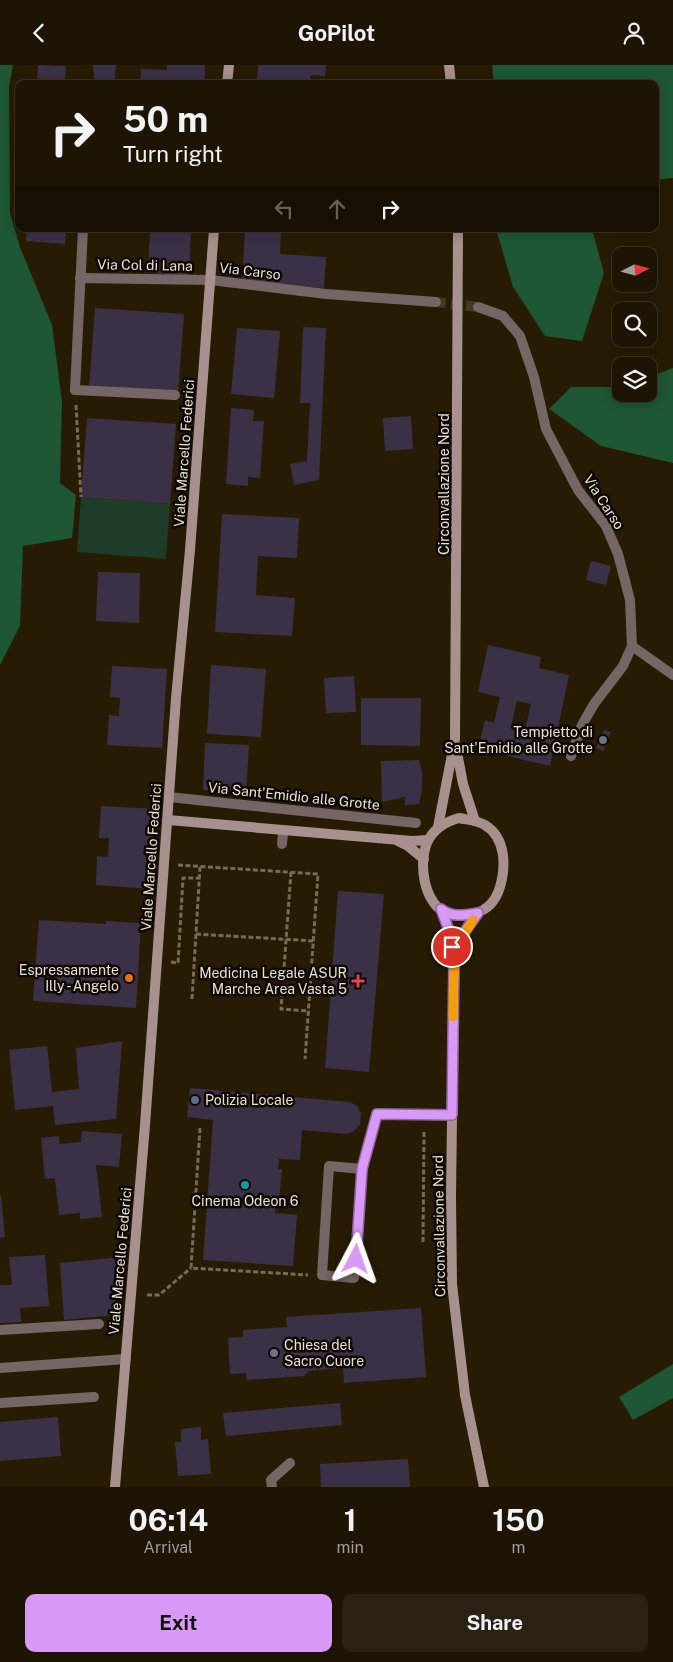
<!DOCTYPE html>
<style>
:root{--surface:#1d1403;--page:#2a2112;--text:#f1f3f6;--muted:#a09e9a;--line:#3b3325;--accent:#d99af7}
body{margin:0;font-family:"Public Sans",sans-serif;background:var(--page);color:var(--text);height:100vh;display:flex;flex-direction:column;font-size:19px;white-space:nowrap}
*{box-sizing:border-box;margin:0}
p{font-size:16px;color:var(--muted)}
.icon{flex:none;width:28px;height:28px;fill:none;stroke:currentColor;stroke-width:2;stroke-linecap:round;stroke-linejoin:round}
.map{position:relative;height:1422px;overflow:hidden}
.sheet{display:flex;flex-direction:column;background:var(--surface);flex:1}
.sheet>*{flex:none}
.banner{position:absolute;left:15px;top:15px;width:644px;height:152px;border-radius:10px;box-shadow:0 2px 12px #0003,0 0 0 1px var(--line);background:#1d1403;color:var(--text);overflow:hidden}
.needle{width:32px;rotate:84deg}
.tools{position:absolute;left:612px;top:182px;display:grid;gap:10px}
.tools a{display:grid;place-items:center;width:45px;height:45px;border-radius:10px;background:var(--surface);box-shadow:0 2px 12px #0003,0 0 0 1px var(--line);font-size:25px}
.pin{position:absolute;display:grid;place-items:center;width:42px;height:42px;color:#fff;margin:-21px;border:2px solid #fff;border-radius:50%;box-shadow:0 1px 5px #0007}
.me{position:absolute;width:55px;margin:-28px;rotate:4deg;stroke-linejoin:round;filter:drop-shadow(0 0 4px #0008)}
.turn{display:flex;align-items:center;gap:18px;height:105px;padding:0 25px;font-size:22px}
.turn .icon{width:65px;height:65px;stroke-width:2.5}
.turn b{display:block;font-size:35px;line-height:42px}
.lanes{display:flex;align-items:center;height:48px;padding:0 25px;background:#0003;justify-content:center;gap:25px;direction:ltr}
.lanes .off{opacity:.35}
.eta{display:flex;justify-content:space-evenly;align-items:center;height:85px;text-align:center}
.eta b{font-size:30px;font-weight:700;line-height:35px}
.button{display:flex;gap:10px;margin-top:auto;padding:10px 25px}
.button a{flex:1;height:58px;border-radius:10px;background:var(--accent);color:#111;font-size:20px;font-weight:700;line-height:58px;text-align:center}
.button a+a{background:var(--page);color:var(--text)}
header{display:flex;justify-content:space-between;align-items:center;height:65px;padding:0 25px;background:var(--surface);font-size:22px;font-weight:700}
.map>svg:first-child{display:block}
</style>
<header><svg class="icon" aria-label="back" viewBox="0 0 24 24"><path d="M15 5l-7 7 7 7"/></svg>GoPilot<svg class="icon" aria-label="person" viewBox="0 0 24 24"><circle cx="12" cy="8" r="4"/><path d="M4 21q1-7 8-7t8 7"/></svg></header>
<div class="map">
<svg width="673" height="1422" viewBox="0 0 673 1422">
<rect width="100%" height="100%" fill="#271b04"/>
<polygon fill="#1e3d28" points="81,432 170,439 166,494 77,487"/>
<g fill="#1d5733">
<polygon points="0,0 13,0 9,21 10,148 20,182 52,260 62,336 60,418 76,430 72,473 23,481 20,561 0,600"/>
<polygon points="492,0 673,0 673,113 655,115 655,19 494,19"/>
<polygon points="496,164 592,164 604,208 582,276 545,271 513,222"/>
<polygon points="673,303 673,398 601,381 549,344 571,322 621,322 621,329 649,329 649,312"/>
<polygon points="673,1299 673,1333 633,1355 619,1332"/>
</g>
<g fill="#3b3147" fill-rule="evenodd">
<polygon points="38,0 66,1 65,15 72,16 72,19 37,19"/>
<polygon points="93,0 116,0 114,19 95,19"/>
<polygon points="167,0 205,0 205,19 141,19 141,4 167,5"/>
<polygon points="258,0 326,0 325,11 311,10 310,15 291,14 287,19 257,19"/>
<polygon points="27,164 66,164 65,179 26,176"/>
<polygon points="150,164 191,164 189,210 148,208"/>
<polygon points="245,164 281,164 280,189 326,192 324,223 242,217"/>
<polygon points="95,243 184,249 178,328 89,322"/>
<polygon points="303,262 326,263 319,415 294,420 290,399 307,396 310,338 300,338"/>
<polygon points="237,263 280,266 274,333 231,329"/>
<polygon points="231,343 254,345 253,356 264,356 260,413 248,412 248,421 226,419"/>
<polygon points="411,351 413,384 385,386 383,353"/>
<polygon points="87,353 176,359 170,439 81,432"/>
<polygon points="222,449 299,453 297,493 258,491 256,530 295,533 292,571 215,567"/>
<polygon points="591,496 611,501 606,520 586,515"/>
<polygon points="98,507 140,508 139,558 96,556"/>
<path d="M488,580L541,592L539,603L569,610L550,701L478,684L485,655L494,658L500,632L478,627ZM517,636L531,639L525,665L511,662Z"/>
<polygon points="211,600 266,604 261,672 207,669"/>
<polygon points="112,601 167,604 162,683 107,680 109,650 119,651 120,633 110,632"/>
<polygon points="354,611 356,647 326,648 324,613"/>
<polygon points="361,633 421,633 420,681 361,680"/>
<polygon points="604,665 611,667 603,686 596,683"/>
<polygon points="205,678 249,680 246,727 203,725"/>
<polygon points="419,695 422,708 422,725 419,739 405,740 405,732 382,737 381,696"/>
<polygon points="101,741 156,744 151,824 96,820 97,791 108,792 109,773 99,773"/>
<polygon points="338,826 384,829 369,1007 325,1003"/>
<polygon points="39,855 106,859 106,856 141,858 136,943 33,936"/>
<polygon points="122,976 116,1054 55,1060 53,1041 15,1045 9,985 47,981 52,1027 79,1024 76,983"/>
<polygon points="190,1023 350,1037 357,1041 361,1048 360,1060 354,1066 347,1069 302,1065 300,1095 279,1094 278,1104 282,1104 279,1136 276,1136 275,1148 297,1150 293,1201 203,1195 213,1055 187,1052"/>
<polygon points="82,1066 122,1069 119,1102 96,1100 102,1152 80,1154 80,1148 59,1150 55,1113 45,1114 41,1073 59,1071 60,1079 81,1077"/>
<polygon points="0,1130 1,1130 5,1172 0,1173"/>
<polygon points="45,1190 49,1241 20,1243 21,1257 0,1258 0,1220 12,1220 9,1192"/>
<polygon points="121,1192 114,1250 64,1255 60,1198"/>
<polygon points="421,1243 426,1312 344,1318 343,1303 309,1306 304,1311 247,1315 246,1308 230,1309 228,1273 243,1272 243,1265 287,1262 286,1252"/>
<polygon points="340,1338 342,1360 226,1371 223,1348"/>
<polygon points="58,1352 61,1391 0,1396 0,1357"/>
<polygon points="201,1362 201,1375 208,1374 211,1409 178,1411 175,1377 181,1377 181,1364"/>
<polygon points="408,1394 410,1422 321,1422 320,1399"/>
</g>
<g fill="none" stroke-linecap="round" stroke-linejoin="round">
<polyline stroke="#443923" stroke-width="10" stroke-dasharray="10 5" stroke-linecap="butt" points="436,237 478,242"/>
<g stroke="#766b57" stroke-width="3" stroke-dasharray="5 2.5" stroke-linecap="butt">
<polyline points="76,340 81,432"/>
<polyline points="178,800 318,809 305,994"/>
<polyline points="291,807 281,944 309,946"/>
<polyline points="196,869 314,876"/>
<polyline points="171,897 178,898 183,813 200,813"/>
<polyline points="192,934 200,802"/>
<polyline points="200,1063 191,1203 308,1210"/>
<polyline points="423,1177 424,1065"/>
<polyline points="147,1230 159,1230 191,1203"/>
</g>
<g stroke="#756665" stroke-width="10">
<polyline points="75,325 175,330"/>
<polyline points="632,581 673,610"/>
<polyline points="282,779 283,769"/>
<polyline points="362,1104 329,1101 322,1210 354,1213 362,1104 377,1049 452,1050"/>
<polyline points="0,1265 99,1259"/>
<polyline points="0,1338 94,1332"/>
<polyline points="272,1422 271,1415 290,1398"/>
</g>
<g stroke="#756665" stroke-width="10">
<polyline points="80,213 210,215 326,229 436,237"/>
<polyline points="478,242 503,251 520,271 534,312 546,364 578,425 606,461 618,489 630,535 632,581 623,601 594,639 582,660 571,691"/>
<polyline points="75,325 83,164"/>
<polyline points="169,732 416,758"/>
<polyline points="0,1303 126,1294"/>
</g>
<g stroke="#a7908e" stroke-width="10">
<polyline points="449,0 451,19"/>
<polyline points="227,19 229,0"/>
<polyline points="456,682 463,719 475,756"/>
<path d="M459,753C468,755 477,755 485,760C506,773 506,801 500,822C496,835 488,845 475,848C466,850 456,852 448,849C423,840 417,794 429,774C436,762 446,757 459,753Z"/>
<polyline points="168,755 412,776 428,775"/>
<polyline points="438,762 455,674 458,164"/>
<polyline points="398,776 408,781 424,794"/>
<polyline points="441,844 449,868 454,896 451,1132 452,1219 465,1330 484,1422"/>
<polyline points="455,893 463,869 477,848"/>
<polyline points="115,1422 145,1060 176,633 190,485 214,164"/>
</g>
</g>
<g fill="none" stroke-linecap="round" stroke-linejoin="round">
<g stroke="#8d64a1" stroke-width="12">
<path id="route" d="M356,1194L362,1104L377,1049L452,1050L454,896L463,869L478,848C465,850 452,853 441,844L450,868L452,882"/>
</g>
<use href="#route" stroke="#d99af7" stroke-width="9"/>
<path stroke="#f59e0b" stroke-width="9" d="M453,952C454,913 450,889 473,855"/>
</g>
<g fill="#6b7280" stroke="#0c0701" stroke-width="2">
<circle cx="603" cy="675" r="5"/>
<circle cx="274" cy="1288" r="5"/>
</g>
<circle fill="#e8710a" stroke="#0c0701" stroke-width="2" cx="129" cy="913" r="5"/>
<path fill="#e0444e" stroke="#0c0701" stroke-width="2" d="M355.5 908.5h5v5h5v5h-5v5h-5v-5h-5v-5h5z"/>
<circle fill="#5c6f8a" stroke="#0c0701" stroke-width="2" cx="195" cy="1035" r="5"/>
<circle fill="#0f9aa8" stroke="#0c0701" stroke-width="2" cx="245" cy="1120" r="5"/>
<g text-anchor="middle" stroke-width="5" stroke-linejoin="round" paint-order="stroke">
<g font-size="14" fill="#eae1d3" stroke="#0c0701">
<text transform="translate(145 200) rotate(1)" y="5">Via Col di Lana</text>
<text transform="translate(250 206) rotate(7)" y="5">Via Carso</text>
<text transform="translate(184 388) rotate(-86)" y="5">Viale Marcello Federici</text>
<text transform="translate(444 419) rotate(-90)" y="5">Circonvallazione Nord</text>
<text transform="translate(604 437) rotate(57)" y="5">Via Carso</text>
<text transform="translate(294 731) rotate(6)" y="5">Via Sant'Emidio alle Grotte</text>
<text transform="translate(151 792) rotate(-86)" y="5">Viale Marcello Federici</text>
<text transform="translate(439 1161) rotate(-91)" y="5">Circonvallazione Nord</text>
<text transform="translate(120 1196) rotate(-85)" y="5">Viale Marcello Federici</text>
</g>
<g font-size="14" fill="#eae1d3" stroke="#0c0701" text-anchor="end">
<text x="593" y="672">Tempietto di<tspan x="593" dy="16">Sant'Emidio alle Grotte</tspan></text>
<text x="119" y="910">Espressamente<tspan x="119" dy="16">Illy - Angelo</tspan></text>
<text x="347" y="913">Medicina Legale ASUR<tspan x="347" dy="16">Marche Area Vasta 5</tspan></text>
<text x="205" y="1040" text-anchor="start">Polizia Locale</text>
<text x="245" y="1141" text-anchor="middle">Cinema Odeon 6</text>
<text x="284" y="1285" text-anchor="start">Chiesa del<tspan x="284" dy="16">Sacro Cuore</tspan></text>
</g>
</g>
</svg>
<div class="tools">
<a><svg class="needle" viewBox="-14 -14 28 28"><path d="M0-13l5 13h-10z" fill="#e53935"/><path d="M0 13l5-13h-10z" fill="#a09e9a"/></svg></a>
<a><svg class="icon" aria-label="search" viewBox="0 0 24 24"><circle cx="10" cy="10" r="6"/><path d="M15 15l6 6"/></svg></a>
<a><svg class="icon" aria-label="layers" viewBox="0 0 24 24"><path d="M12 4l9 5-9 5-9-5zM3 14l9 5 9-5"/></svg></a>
</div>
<div class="pin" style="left:452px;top:882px;background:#d93025"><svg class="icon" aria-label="arrive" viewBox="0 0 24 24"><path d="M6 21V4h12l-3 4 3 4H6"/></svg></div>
<svg class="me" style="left:356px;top:1194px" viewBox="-20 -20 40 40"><path d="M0-17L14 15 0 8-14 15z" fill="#d99af7" stroke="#fff" stroke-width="4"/></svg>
<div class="banner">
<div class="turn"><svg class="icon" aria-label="right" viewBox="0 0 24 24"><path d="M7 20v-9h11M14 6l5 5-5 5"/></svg><div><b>50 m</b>Turn right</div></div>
<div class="lanes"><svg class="icon off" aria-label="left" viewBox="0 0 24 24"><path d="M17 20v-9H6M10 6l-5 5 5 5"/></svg><svg class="icon off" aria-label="ahead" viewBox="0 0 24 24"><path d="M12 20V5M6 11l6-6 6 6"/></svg><svg class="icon" aria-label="right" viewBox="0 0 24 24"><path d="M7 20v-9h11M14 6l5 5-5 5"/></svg></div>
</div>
</div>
<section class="sheet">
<div class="eta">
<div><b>06:14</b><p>Arrival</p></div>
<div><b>1</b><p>min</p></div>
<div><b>150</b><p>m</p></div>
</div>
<div class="button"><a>Exit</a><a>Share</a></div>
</section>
